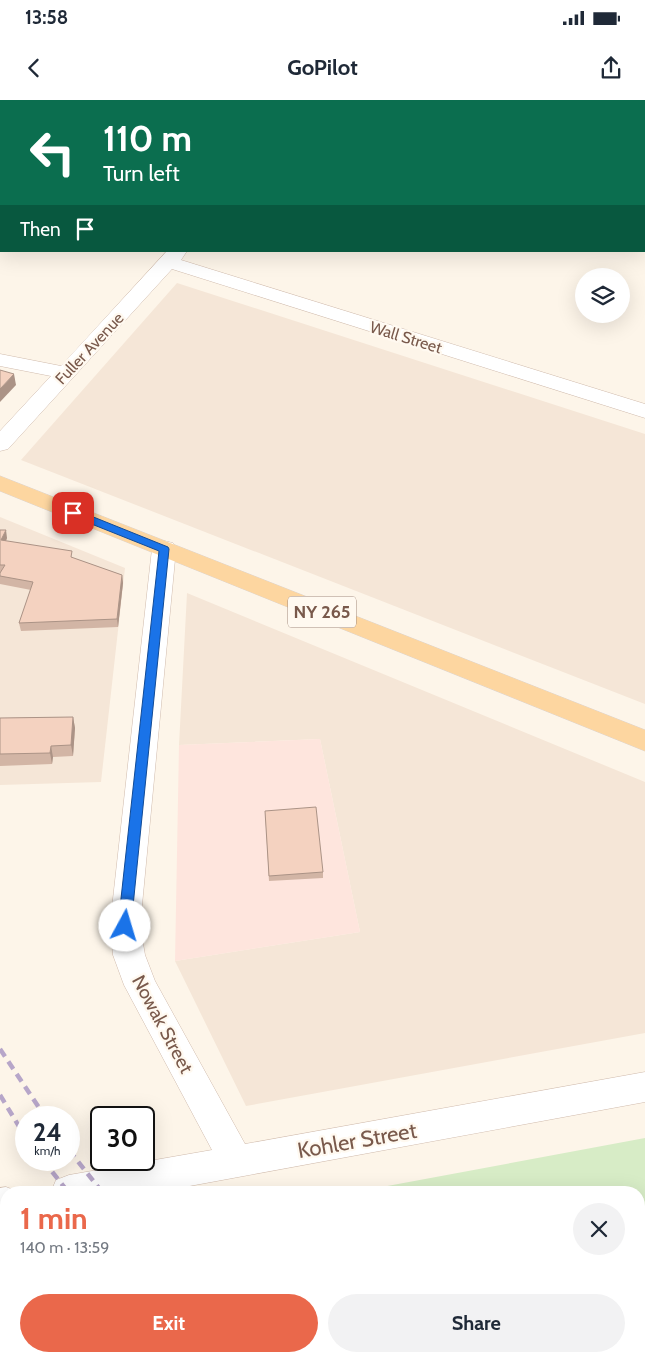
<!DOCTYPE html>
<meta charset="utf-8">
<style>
:root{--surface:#fff;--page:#f2f2f3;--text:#1f2937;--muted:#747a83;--accent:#ea684b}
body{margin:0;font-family:Cabin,sans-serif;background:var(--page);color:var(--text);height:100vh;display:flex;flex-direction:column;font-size:19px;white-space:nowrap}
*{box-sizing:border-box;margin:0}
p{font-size:16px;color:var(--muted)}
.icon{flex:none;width:28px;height:28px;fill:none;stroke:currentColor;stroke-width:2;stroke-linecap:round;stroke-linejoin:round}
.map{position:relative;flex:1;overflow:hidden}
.sheet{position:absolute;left:0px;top:1086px;width:645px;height:176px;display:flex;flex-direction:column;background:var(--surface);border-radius:20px 20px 0 0;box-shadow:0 5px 20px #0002}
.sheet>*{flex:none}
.banner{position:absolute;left:0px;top:0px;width:645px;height:152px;box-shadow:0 5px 20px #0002;background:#0b6e4f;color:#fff;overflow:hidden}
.buttons{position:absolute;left:575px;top:168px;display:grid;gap:10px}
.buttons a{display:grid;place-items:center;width:55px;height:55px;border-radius:50%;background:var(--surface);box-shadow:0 5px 20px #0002;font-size:25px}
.speed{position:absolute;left:15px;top:1006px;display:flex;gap:10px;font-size:25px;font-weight:700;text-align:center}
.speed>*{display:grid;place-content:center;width:65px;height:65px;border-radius:50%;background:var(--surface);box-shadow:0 5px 20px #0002;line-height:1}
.speed small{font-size:12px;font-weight:400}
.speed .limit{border:2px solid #111;border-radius:8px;background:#fff;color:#111}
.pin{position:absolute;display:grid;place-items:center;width:42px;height:42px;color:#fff;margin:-21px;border-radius:10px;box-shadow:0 2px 8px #0006}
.me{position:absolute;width:55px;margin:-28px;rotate:6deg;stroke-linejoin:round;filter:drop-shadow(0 0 4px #0008)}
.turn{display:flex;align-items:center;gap:18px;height:105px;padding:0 20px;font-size:22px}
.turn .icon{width:65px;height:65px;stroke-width:2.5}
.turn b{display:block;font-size:35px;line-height:42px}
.then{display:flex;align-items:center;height:48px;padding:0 20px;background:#0003;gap:10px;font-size:19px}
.round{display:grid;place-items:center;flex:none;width:52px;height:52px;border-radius:26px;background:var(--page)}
.headline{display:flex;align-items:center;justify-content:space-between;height:85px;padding:0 20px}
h1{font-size:30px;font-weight:800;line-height:38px;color:var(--accent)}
.primary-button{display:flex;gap:10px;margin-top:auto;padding:10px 20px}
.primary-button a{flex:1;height:58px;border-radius:30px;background:var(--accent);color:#fff;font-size:20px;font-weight:800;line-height:58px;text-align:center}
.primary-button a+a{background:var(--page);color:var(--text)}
.status{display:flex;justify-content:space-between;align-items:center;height:35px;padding:0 25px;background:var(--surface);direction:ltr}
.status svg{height:14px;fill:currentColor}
header{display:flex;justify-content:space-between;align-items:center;height:65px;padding:0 20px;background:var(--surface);font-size:22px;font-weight:800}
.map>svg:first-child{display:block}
</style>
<div class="status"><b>13:58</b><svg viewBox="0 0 49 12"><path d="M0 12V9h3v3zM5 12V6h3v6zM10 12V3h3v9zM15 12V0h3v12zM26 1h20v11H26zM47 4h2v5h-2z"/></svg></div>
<header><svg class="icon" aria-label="back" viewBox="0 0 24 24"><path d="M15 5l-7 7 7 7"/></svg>GoPilot<svg class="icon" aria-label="share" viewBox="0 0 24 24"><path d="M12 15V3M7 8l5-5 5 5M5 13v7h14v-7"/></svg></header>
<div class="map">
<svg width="645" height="1262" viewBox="0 0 645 1262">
<rect width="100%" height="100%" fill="#fdf5e9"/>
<g fill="#f5e6d7">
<polygon points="177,183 645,334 645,604 21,360"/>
<polygon points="0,417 125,468 101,682 0,685"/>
<polygon points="187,493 645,682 645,933 246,1006 175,861 360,832 320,639 179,645"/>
</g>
<polygon fill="#fee5dd" points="320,639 360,832 175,861 179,645"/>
<g fill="#d7ecc6">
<polygon points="645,1038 645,1262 398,1262 389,1256 639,1256 639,1092 355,1092"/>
<polygon points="6,1155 6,1256 178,1256 183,1262 0,1262 0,1156"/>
</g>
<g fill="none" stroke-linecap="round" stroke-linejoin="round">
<g stroke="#d0bbad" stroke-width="1">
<g id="minor">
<rect x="644" y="118" width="1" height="12"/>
<polygon points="167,151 187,151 181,160 645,304 645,318 172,169 8,349 0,351 0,331 51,276 0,266 0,254 61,266"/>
<polygon points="164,441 173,443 176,449 140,826 145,855 155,881 245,1044 645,972 645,1002 157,1092 51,1092 56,1080 69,1075 212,1050 124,885 113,855 110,826 152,449 155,443"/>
<polygon points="6,1087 19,1092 6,1092 6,1121 0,1122 0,1088"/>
</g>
</g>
<g stroke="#dcd4d0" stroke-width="1">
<polygon id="major" points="0,376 645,630 645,651 0,391"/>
</g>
<use href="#minor" fill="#fff" fill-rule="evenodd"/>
<use href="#major" fill="#fdd6a0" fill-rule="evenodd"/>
<polyline stroke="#b7a6c9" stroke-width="2.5" stroke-dasharray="5 4" stroke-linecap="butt" points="0,87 1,85"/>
<g stroke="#b7a6c9" stroke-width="4.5" stroke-dasharray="9 6" stroke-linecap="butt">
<polyline points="0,949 46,1018"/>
<polyline points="0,995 26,1038"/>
<polyline points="69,1050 102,1092"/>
<polyline points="43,1060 68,1092"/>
<polyline points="213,1256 219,1262"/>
<polyline points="251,1256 257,1262"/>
</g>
</g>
<g fill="#d2b5a5">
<polygon points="0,430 7,438 6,441 73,458 122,475 123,483 118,527 21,531 19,523 31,490 0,484"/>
<polygon points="73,617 75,628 73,656 53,657 52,664 0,666 0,618"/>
<polygon points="265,711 323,772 323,778 269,781"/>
</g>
<g fill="#ab9386">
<polygon points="14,274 16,285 0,302 0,289"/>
<polygon points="6,430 7,438 3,448 1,440"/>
<polygon points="122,475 123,483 118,527 117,519"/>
<polygon points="73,617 75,628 73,656 71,645"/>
<polygon points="51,646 53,657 52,664 50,653"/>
</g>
<g fill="#f4d2c0" stroke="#ab9386">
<polygon points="0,270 14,274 0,289"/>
<polygon points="0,430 6,430 1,440 72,451 71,457 122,475 117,519 19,523 33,482 0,476 0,473 5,465 0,465"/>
<polygon points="73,617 71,645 51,646 50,653 0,654 0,618"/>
<polygon points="316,707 323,772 269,776 265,711"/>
</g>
<polygon fill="#1a73e8" stroke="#114b97" points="69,410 76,410 168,447 169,449 131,826 129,829 125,831 120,829 118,826 159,451 69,415"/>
<g text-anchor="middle" stroke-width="4.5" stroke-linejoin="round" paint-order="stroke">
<g font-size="16" fill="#79594b" stroke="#fff9f0">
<text transform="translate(406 237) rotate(17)" y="6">Wall Street</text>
<text transform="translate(89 248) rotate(-47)" y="6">Fuller Avenue</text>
</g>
<rect fill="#fff9f0" stroke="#a1897c" stroke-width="1" x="288" y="496.5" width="68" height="31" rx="4"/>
<g font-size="18" font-weight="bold" fill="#79594b">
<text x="322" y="518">NY 265</text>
</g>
<g font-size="19" fill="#79594b" stroke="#fff9f0">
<text transform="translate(163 924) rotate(62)" y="7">Nowak Street</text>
</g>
<g font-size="22" fill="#79594b" stroke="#fff9f0">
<text transform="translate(357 1040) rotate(-10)" y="8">Kohler Street</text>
</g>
</g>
</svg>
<div class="buttons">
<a><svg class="icon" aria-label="layers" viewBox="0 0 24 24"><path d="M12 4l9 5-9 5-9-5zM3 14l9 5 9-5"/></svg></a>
</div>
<div class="speed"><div>24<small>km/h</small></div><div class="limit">30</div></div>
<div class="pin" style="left:73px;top:413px;background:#d93025"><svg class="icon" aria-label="arrive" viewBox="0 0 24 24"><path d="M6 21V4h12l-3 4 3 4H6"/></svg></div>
<svg class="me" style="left:125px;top:826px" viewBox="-20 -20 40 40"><circle r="19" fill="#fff"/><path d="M0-13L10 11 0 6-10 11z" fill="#1a73e8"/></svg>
<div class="banner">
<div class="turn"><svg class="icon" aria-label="left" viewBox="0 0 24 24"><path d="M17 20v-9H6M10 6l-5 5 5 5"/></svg><div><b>110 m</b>Turn left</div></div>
<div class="then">Then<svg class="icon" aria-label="arrive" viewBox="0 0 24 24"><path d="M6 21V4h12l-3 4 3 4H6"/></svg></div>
</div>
<section class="sheet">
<div class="headline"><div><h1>1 min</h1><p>140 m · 13:59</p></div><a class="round"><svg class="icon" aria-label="close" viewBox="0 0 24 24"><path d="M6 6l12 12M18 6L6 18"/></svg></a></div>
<div class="primary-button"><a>Exit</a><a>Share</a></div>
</section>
</div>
